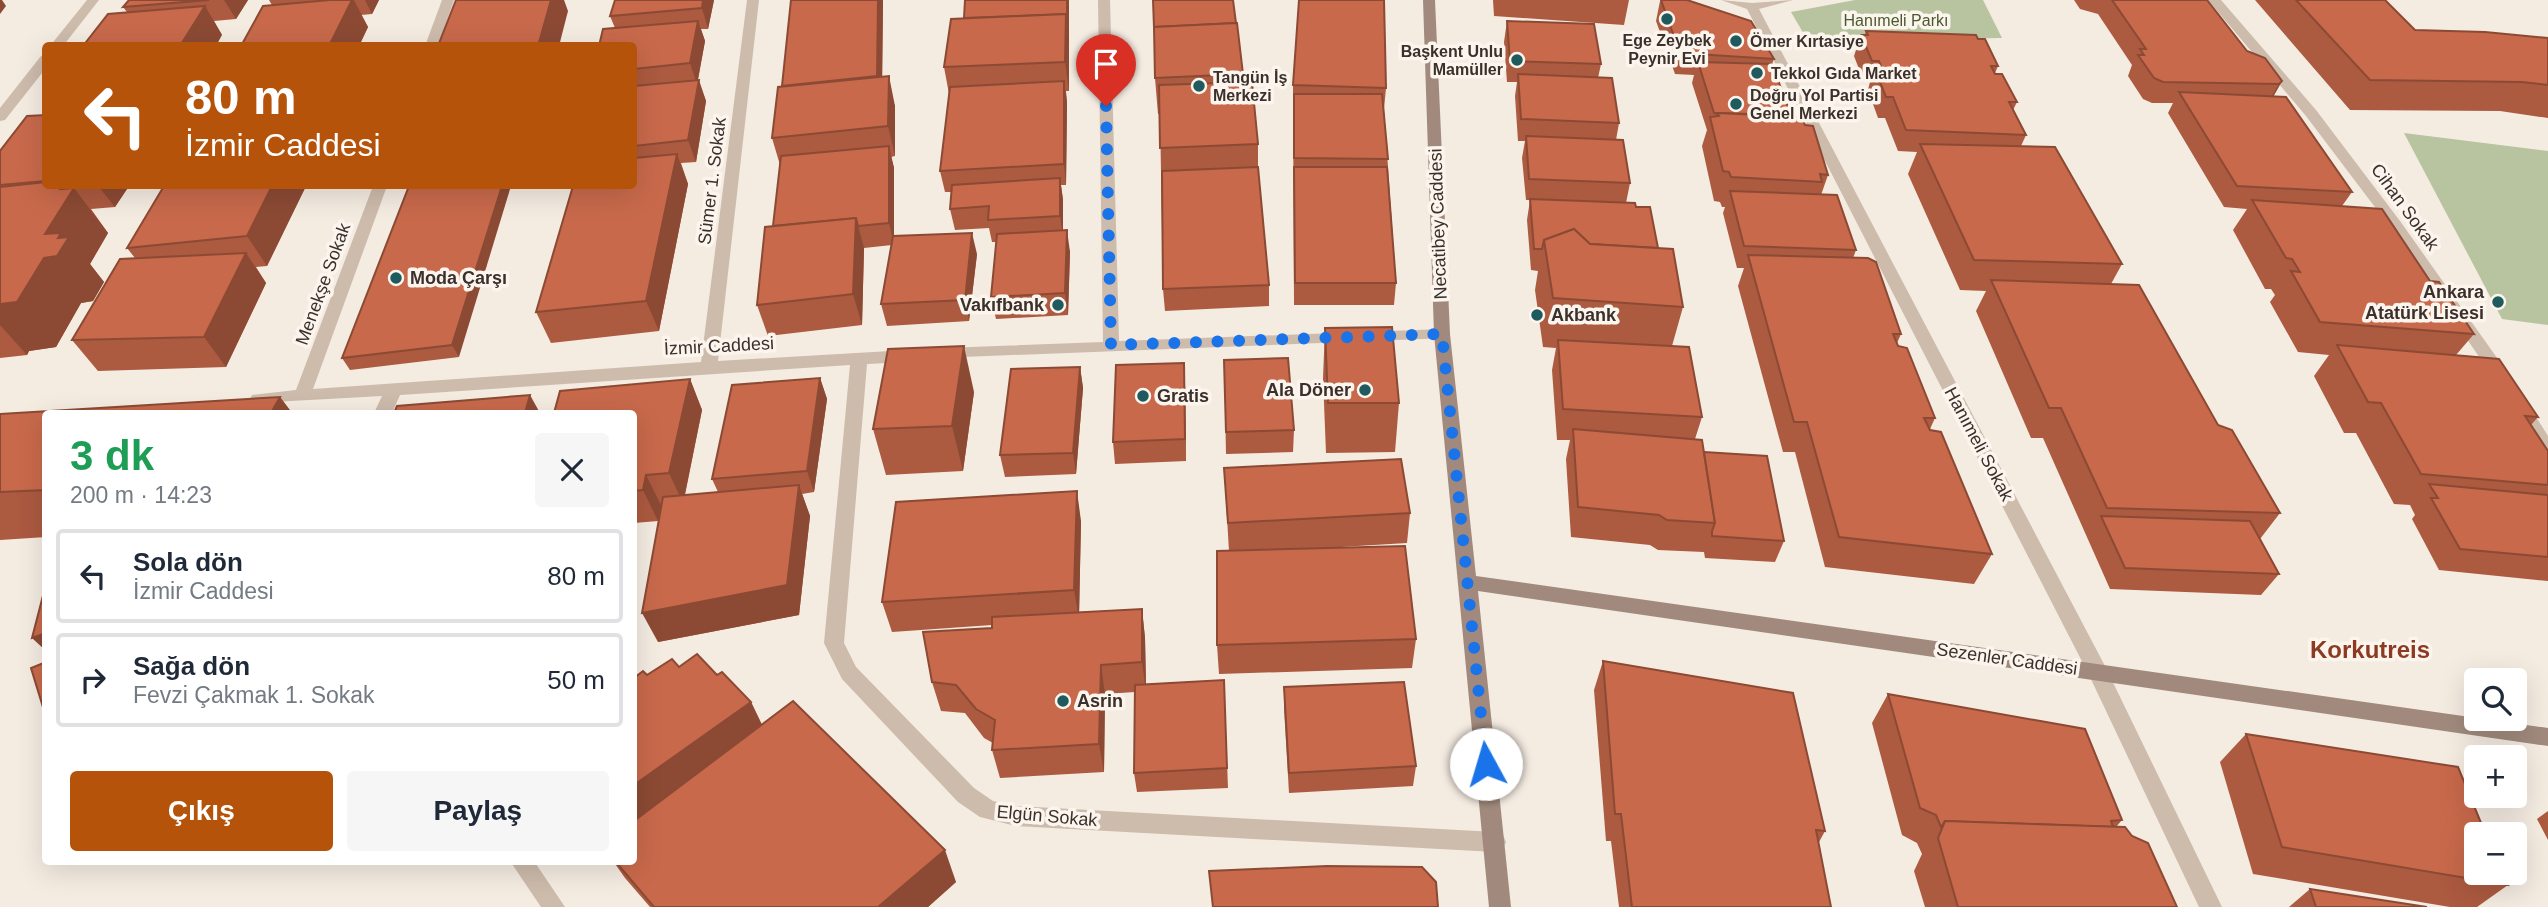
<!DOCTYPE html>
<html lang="tr">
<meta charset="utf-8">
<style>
:root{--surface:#fff;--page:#f6f6f7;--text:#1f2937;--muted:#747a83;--line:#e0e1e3;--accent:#b45309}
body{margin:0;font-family:Arial,sans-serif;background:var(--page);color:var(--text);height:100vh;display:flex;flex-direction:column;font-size:26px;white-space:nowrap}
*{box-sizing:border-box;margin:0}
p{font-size:23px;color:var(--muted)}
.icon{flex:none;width:38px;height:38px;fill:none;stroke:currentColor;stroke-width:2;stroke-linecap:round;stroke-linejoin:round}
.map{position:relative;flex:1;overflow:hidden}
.panel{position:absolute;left:42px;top:410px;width:595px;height:455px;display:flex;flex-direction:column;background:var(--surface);border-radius:7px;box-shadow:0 7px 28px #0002}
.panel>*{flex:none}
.top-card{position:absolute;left:42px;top:42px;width:595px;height:147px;border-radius:7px;box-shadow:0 7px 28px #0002;background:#b45309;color:#fff;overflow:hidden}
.controls{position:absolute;left:2464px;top:668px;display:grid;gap:14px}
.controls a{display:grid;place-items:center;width:63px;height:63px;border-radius:7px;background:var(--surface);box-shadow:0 7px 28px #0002;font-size:35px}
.pin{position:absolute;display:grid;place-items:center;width:60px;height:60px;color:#fff;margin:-72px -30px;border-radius:50% 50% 50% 0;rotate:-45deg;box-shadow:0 0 7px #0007}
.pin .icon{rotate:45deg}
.me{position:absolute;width:77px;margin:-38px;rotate:354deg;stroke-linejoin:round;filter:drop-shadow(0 0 5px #0008)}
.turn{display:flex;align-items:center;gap:24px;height:147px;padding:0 28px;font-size:32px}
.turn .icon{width:91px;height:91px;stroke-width:2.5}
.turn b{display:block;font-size:49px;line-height:60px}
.round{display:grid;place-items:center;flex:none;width:74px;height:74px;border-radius:7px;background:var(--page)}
.headline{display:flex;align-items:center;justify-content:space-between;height:119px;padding:0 28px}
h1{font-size:42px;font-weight:800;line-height:52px;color:#1e9e55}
.cta{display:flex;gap:14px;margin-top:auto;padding:14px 28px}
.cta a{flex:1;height:80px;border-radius:7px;background:var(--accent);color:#fff;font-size:28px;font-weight:800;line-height:80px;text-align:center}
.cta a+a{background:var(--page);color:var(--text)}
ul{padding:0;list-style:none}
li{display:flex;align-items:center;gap:21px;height:94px;margin:0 14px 10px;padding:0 14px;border:4px solid var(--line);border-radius:7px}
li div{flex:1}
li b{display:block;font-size:26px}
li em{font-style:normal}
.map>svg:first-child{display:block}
</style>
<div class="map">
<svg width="2548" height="907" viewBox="0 0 2548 907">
<rect width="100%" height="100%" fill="#f4ebe1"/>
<g fill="#b8c4a0">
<polygon points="1855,0 1983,0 2002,38 1808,41 1791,12"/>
<polygon points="2404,133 2548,151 2548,325 2502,319"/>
</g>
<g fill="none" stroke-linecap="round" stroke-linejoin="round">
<g fill="#cdbbac" fill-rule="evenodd">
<polygon points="87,0 99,0 63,46 50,46"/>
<polygon points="442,0 454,0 438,46 425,46"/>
<polygon points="747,0 759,0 718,361 908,350 916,356 908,362 867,364 844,643 856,667 974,788 993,801 1016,806 1495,832 1503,835 1506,842 1503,849 1495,852 1016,826 980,817 958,802 842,679 824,643 850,365 400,395 392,413 374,413 382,396 252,403 250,399 252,395 296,390 373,186 387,186 313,389 701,362"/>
<polygon points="1098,0 1110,0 1119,341 1442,329 1450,334 1448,338 937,358 935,354 943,348 1103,342"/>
<polygon points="1721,0 1752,3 1793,0 1759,9 2105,666 2222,907 2199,907 2089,675 1747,9"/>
<polygon points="2208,0 2221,0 2316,110 2400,221 2507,372 2509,376 2507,380 2495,380 2390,227 2306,116"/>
<polygon points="46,55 46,68 5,120 0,121 0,108 41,56"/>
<polygon points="2520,399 2526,401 2548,436 2548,456 2542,455 2512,405"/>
<polygon points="510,861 534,861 565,907 541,907"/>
</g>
<polygon fill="#a18a7d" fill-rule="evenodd" points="1423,0 1435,0 1450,334 1476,576 2548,728 2548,746 1478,591 1511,907 1489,907 1434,334"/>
</g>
<g fill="#ac5a40">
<polygon points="129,0 248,0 236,19 214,21 222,35 127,12 123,7"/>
<polygon points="269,0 379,0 372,14 361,15 368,27 359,46 241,46 272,5"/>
<polygon points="615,0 714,0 708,29 701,29 705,41 698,80 706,101 696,162 681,163 688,184 659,331 551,343 536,312 634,186 634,46 615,28 610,16"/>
<polygon points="883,0 882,77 895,106 895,156 891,157 894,168 894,236 977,254 969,321 887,326 881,304 892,245 864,248 862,325 768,336 757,305 773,226 780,165 772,138 783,86"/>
<polygon points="1069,0 1069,91 1066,91 1067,102 1066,185 1061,185 1063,200 1063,230 1070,252 1068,315 996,319 991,297 996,242 992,242 989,228 955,230 950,209 952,192 945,192 940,171 949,94 944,67 964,18"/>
<polygon points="1493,0 1629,0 1624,25 1494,16"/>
<polygon points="2074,0 2207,0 2247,51 2282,81 2273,97 2352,192 2342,206 2430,281 2474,334 2456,355 2538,417 2531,425 2548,451 2548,581 2439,570 2412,519 2415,515 2410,505 2394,504 2356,433 2344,433 2314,376 2329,355 2298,352 2270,302 2275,295 2271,289 2265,289 2233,230 2247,209 2224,207 2168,113 2173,103 2152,103 2143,99 2128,76 2132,65 2098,14 2080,9"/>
<polygon points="2255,0 2385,0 2415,30 2548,38 2548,118 2500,111 2350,110"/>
<polygon points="1660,1 1774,59 1772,64 1790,116 1805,125 1828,175 1821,195 1856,250 1853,258 1901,334 1897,343 1935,418 1930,429 1992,554 1974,584 1825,567 1795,452 1783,452 1738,286 1744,268 1737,268 1723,213 1725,207 1722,207 1720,202 1714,201 1702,146 1707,130 1692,83 1694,75 1675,74 1656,21"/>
<polygon points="1507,21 1601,64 1598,78 1619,123 1616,140 1630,183 1626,203 1636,207 1658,248 1683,307 1672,346 1702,417 1695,439 1704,452 1784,541 1775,562 1705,558 1704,552 1658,550 1650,545 1571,537 1566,459 1570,440 1557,440 1552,370 1556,348 1543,347 1535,290 1538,271 1531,270 1527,220 1530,200 1526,200 1522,158 1525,141 1518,141 1515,96 1517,82 1507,82 1504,42"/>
<polygon points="1866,31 1978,39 1998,66 1995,73 2017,102 2013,110 2026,135 2021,146 2122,264 2111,284 2218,425 2280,513 2260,539 2279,574 2261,595 2110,589 2043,438 2031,438 1976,311 1986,291 1960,290 1908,174 1917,152 1898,151 1885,118 1878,118 1868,90 1870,82 1864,82 1854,56 1861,35 1865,35"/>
<polygon points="1243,74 1244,82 1258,144 1258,167 1269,285 1269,306 1165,311 1163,289 1160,114 1158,114 1155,78"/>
<polygon points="1293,85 1386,88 1384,109 1396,283 1394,305 1294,305"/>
<polygon points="46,115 46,186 129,186 115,207 91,209 108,233 90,264 104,282 93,301 81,303 56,347 29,351 27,355 0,358 0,151"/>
<polygon points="164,186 306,186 267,266 256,267 266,283 226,367 98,371 72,340 135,258 127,248"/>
<polygon points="409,186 459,357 350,370 342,358"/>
<polygon points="1325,328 1399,403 1395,452 1326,453 1323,378"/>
<polygon points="1224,360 1294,430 1293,452 1226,454"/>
<polygon points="1080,367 1083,388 1076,474 1005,477 1000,455"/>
<polygon points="820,378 827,399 814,492 802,494 810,516 799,615 658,642 658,521 634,523 634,413 690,379 702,410 685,495 718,492 712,479"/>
<polygon points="1185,384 1186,461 1115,464 1113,442"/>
<polygon points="974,392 963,471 886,475 873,429"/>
<polygon points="280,397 292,413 46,413 46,537 0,540 0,414"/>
<polygon points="1224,468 1410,513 1407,543 1324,548 1416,639 1412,668 1219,674 1217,645 1229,551"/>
<polygon points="1081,521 1079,612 1142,609 1145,638 1146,684 1224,680 1228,788 1137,792 1134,773 1135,692 1105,694 1104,772 1000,778 992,750 993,743 984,738 965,713 941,711 932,682 992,628 992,625 892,632 882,602"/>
<polygon points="1603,661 1825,831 1818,844 1831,907 1619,907 1611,841 1606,841 1594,690"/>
<polygon points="679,667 717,675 751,702 762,725 956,882 928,907 650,907 625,878 613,861 634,861 647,675"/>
<polygon points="1284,687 1416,766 1413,786 1289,793 1284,708"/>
<polygon points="1888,694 2122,820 2116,827 2177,907 1925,907 1914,871 1922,854 1917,843 1902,835 1872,723"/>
<polygon points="2246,734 2508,885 2477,907 2450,907 2253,874 2220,762"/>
<polygon points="2548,811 2548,840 2537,819"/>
<polygon points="2310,889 2427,907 2289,907"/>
</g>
<g fill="#8c4a34">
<polygon points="0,0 2,0 6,6 0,14"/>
<polygon points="224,0 248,0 236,19"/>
<polygon points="352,0 354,0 368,27 359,46 329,46"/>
<polygon points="365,0 379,0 372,14"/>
<polygon points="551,0 564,0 568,11 559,46 538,46"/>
<polygon points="703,0 714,0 708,29 702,8"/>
<polygon points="878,0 883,0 882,97 877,76"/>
<polygon points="1067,0 1069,0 1069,91 1065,62"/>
<polygon points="205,6 222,35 216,46 180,46"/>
<polygon points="698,21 705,41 697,84 690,63"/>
<polygon points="889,76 895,106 895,156 888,126"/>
<polygon points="699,80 706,101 696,162 688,140"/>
<polygon points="1064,81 1067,102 1066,185 1064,164"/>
<polygon points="2282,81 2270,102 2266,106 2279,84"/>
<polygon points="889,146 894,168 894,245 889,223"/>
<polygon points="677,154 688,184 659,331 646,301"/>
<polygon points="1060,178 1063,200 1063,237 1060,216"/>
<polygon points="64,186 71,186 74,189 74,188 108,233 90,264 104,282 93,301 81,303 56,347 29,351 27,355 0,325 0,304 45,234 61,189"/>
<polygon points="98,186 129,186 115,207"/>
<polygon points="272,186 306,186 267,266 247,236"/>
<polygon points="502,186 511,186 459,357 452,345"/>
<polygon points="856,218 864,248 862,325 853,294"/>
<polygon points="1067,230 1070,252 1068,315 1065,293"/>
<polygon points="972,233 977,254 969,321 965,300"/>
<polygon points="246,253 266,283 226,367 204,337"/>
<polygon points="964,346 974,392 963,471 952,426"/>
<polygon points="1184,363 1185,384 1186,461 1185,439"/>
<polygon points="1080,367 1083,388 1076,474 1073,453"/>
<polygon points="820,378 827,399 814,492 807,471"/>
<polygon points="690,379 702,410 683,503 669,473"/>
<polygon points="530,395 540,413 525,413"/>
<polygon points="280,397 292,413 271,413"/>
<polygon points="646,475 661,505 658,521 643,490"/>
<polygon points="799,485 810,516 799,615 658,642 642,613"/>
<polygon points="1077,491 1081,521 1079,619 1074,590"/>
<polygon points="1142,609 1145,638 1146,691 1142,662"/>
<polygon points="46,633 46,651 32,638"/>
<polygon points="1101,665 1105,694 1104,772 1099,744"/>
<polygon points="751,702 765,731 634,826 634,785"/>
<polygon points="945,850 956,882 928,907 878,907"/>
</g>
<g fill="#c8694b" stroke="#8c4a34" stroke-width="2">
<polygon points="129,0 209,0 123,7"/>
<polygon points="330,0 352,0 329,46 241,46 263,6"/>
<polygon points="456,0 551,0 538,46 438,46"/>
<polygon points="615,0 703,0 702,8 610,16"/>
<polygon points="791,0 878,0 877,76 782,86"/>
<polygon points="965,0 1067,0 1067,22 1066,14 964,18"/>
<polygon points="1153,0 1233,0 1236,23 1154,27"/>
<polygon points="1299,0 1384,0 1386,88 1293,85"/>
<polygon points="1661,0 1687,0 1751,21 1774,59 1680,53"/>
<polygon points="2112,0 2207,0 2247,51 2265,58 2282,81 2279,84 2163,82 2154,78 2138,55 2144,55 2140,49 2146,49"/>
<polygon points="2296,0 2385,0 2415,30 2485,32 2548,38 2548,85 2522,82 2370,80"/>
<polygon points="205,6 180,46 83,46 108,14"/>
<polygon points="1066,14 1065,62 944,67 951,19"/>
<polygon points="698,21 690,63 634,69 634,46 599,46 603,29"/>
<polygon points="1507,21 1594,24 1601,64 1510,61"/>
<polygon points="1237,23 1243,74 1155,78 1154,27"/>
<polygon points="1866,31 1976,35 1978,39 1985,39 1998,66 1991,66 1995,74 2002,74 2017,102 2009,102 2026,135 1906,130 1893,97 1886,97 1875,69 1882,69 1879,61 1872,61 1861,35 1868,35"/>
<polygon points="1698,62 1772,64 1791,115 1717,113 1718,114 1714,113"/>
<polygon points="1518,74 1612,78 1619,123 1521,119"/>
<polygon points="889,76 888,126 772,138 778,87"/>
<polygon points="699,80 688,140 634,146 634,86"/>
<polygon points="1064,81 1064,164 940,171 950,87"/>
<polygon points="1252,82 1258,144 1160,148 1159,85"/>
<polygon points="2179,92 2286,97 2352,192 2237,186"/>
<polygon points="1294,94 1382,94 1388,159 1294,158"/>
<polygon points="1717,113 1802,117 1805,125 1813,126 1828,175 1820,174 1822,182 1731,177 1729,172 1723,171 1710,117 1719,116"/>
<polygon points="46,115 46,181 0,185 0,151 27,116"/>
<polygon points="1526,136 1623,140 1630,183 1529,179"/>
<polygon points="1920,144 2055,147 2122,264 1974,260"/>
<polygon points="889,146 889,223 858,226 856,218 773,226 781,156"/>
<polygon points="677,154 646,301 536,312 573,186 634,186 634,158"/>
<polygon points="1258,167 1269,285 1163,289 1162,171"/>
<polygon points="1294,167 1387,167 1396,283 1295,283"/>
<polygon points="1060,178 1060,216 988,220 989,206 950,209 952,185"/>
<polygon points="46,182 46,186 64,186 61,189 74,188 45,234 61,233 58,238 69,237 57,256 44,258 17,302 0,304 0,187"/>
<polygon points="164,186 272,186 247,236 127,248"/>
<polygon points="409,186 502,186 452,345 342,358"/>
<polygon points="1730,191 1837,195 1856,250 1744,246"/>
<polygon points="1530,199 1635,203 1636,207 1650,207 1658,248 1590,244 1574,229 1544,240 1542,249 1534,249"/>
<polygon points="2252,200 2382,209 2430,281 2439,282 2474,334 2320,322 2291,271 2300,272 2292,259 2286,258"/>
<polygon points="856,218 853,294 757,305 765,227"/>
<polygon points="1574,229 1590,244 1673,249 1683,307 1553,298 1544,240"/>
<polygon points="1067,230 1065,293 991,297 997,234"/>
<polygon points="972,233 965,300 881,304 893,236"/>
<polygon points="246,253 204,337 72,340 120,259"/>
<polygon points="1748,255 1868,258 1876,262 1901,334 1893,334 1898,346 1907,348 1935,418 1924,418 1930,430 1941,432 1992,554 1839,537 1807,422 1794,422"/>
<polygon points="1991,280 2139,285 2218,425 2232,430 2280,513 2107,508 2061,408 2049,408"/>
<polygon points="1392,327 1399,403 1328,403 1325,328"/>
<polygon points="1558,340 1689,347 1702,417 1563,409"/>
<polygon points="2337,345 2499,359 2538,417 2525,416 2548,451 2548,485 2421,474 2381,403 2368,402"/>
<polygon points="964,346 952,426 873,429 888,349"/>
<polygon points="1288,358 1294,430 1226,432 1224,360"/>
<polygon points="1184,363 1185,439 1113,442 1116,365"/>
<polygon points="1080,367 1073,453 1000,455 1011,369"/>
<polygon points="820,378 807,471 712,479 732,385"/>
<polygon points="690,379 669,473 646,475 643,490 634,491 634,413 554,413 560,391"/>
<polygon points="530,395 525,413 394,413 397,406"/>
<polygon points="280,397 271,413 46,413 46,490 0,492 0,414"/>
<polygon points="1573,429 1702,440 1715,523 1667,520 1659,515 1578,507"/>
<polygon points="1704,452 1767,456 1784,541 1712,536 1712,531 1715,523"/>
<polygon points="1401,459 1410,513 1228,523 1224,468"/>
<polygon points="2429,484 2548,495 2548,557 2460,549 2431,498 2438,498"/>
<polygon points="799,485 787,585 642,613 663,497"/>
<polygon points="1077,491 1074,590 882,602 896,502"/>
<polygon points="2101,516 2250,521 2279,574 2125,568"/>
<polygon points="1405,546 1416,639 1217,645 1217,551"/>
<polygon points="46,584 46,633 32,638"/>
<polygon points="1142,609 1142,662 1101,665 1099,744 992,750 995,720 976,709 956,685 932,682 923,632 992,628 992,617"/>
<polygon points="697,654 717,675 722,672 751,702 634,785 634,678 643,671 647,675 672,659 679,667"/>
<polygon points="1603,661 1793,693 1825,831 1816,830 1831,907 1632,907 1621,814 1615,814"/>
<polygon points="46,662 46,717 31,668"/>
<polygon points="1224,680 1227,768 1134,773 1135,685"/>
<polygon points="1404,682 1416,766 1289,773 1284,687"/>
<polygon points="1888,694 2085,729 2122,820 2111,821 2113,827 1945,821 1941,827 1936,815 1920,808"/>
<polygon points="793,701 945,850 878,907 654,907 615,861 634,861 634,821"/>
<polygon points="2246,734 2458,767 2486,835 2476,835 2476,873 2503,873 2508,885 2282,847"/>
<polygon points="1945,821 2125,827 2132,836 2148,843 2177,907 1958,907 1938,838"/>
<polygon points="1327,866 1422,867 1436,882 1438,907 1213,907 1209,871"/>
<polygon points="2310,889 2427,907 2316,907"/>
</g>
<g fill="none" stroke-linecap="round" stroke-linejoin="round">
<polyline stroke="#1a73e8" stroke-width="12" stroke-dasharray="0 21.6" points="1106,106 1111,345 1442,334 1486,764"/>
</g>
<g fill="#1f5a5e" stroke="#fbf5ee" stroke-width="2.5">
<circle cx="1667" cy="19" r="7"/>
<circle cx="1736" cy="41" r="7"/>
<circle cx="1517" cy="60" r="7"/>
<circle cx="1757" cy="73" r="7"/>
<circle cx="1199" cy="86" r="7"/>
<circle cx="1736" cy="104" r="7"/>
<circle cx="396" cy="278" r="7"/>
<circle cx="2498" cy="302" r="7"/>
<circle cx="1058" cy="305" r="7"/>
<circle cx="1537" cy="315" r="7"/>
<circle cx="1365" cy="390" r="7"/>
<circle cx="1143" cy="396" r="7"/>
<circle cx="1063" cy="701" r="7"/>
</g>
<g text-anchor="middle" stroke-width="7" stroke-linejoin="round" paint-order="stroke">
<g font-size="16" fill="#4a5a2e" stroke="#fbf5ee">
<text x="1896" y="26">Hanımeli Parkı</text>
</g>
<g font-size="16" font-weight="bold" fill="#3b302b" stroke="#fbf5ee" text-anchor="start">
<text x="1667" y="46" text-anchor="middle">Ege Zeybek<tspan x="1667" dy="18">Peynir Evi</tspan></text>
<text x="1750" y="47">Ömer Kırtasiye</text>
<text x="1503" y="57" text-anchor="end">Başkent Unlu<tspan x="1503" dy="18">Mamüller</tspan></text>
<text x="1771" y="79">Tekkol Gıda Market</text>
<text x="1213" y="83">Tangün İş<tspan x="1213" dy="18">Merkezi</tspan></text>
<text x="1750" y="101">Doğru Yol Partisi<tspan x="1750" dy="18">Genel Merkezi</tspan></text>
</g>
<g font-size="18" fill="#3b302b" stroke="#fbf5ee">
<text transform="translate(712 181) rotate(-83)" y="6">Sümer 1. Sokak</text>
<text transform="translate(2405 207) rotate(54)" y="6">Cihan Sokak</text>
<text transform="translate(1438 224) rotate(-92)" y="6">Necatibey Caddesi</text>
<text transform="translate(323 284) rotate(-70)" y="6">Menekşe Sokak</text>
<text transform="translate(719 346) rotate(-3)" y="6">İzmir Caddesi</text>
<text transform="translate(1979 444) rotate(62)" y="6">Hanımeli Sokak</text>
<text transform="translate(2007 659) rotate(8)" y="6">Sezenler Caddesi</text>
<text transform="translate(1047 816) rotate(5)" y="6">Elgün Sokak</text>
</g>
<g font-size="18" font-weight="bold" fill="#3b302b" stroke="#fbf5ee" text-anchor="start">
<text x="410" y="284">Moda Çarşı</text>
<text x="2484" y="298" text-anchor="end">Ankara<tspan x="2484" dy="21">Atatürk Lisesi</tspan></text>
<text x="1044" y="311" text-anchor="end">Vakıfbank</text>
<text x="1551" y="321">Akbank</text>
<text x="1351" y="396" text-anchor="end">Ala Döner</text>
<text x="1157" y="402">Gratis</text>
<text x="1077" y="707">Asrin</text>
</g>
<g font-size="24" font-weight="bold" fill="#8c3b22" stroke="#fbf5ee">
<text x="2370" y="658">Korkutreis</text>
</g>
</g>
</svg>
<div class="controls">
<a><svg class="icon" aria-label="search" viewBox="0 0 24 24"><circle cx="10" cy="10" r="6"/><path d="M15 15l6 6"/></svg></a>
<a>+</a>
<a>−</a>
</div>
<div class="pin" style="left:1106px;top:106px;background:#d93025"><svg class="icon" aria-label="arrive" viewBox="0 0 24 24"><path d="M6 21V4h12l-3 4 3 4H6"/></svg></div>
<svg class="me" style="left:1486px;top:764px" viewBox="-20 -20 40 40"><circle r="19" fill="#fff"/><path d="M0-13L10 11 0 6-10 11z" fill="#1a73e8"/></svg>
<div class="top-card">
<div class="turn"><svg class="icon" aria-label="left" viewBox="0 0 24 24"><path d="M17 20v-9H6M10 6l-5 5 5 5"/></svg><div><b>80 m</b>İzmir Caddesi</div></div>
</div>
<section class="panel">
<div class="headline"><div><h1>3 dk</h1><p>200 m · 14:23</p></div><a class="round"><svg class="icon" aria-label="close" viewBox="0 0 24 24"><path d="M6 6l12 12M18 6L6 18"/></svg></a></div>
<ul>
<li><svg class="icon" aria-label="left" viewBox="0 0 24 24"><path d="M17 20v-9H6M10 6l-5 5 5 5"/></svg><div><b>Sola dön</b><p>İzmir Caddesi</p></div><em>80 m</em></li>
<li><svg class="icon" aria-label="right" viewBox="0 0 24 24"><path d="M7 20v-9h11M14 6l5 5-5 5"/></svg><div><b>Sağa dön</b><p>Fevzi Çakmak 1. Sokak</p></div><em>50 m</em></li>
</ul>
<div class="cta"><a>Çıkış</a><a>Paylaş</a></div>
</section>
</div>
